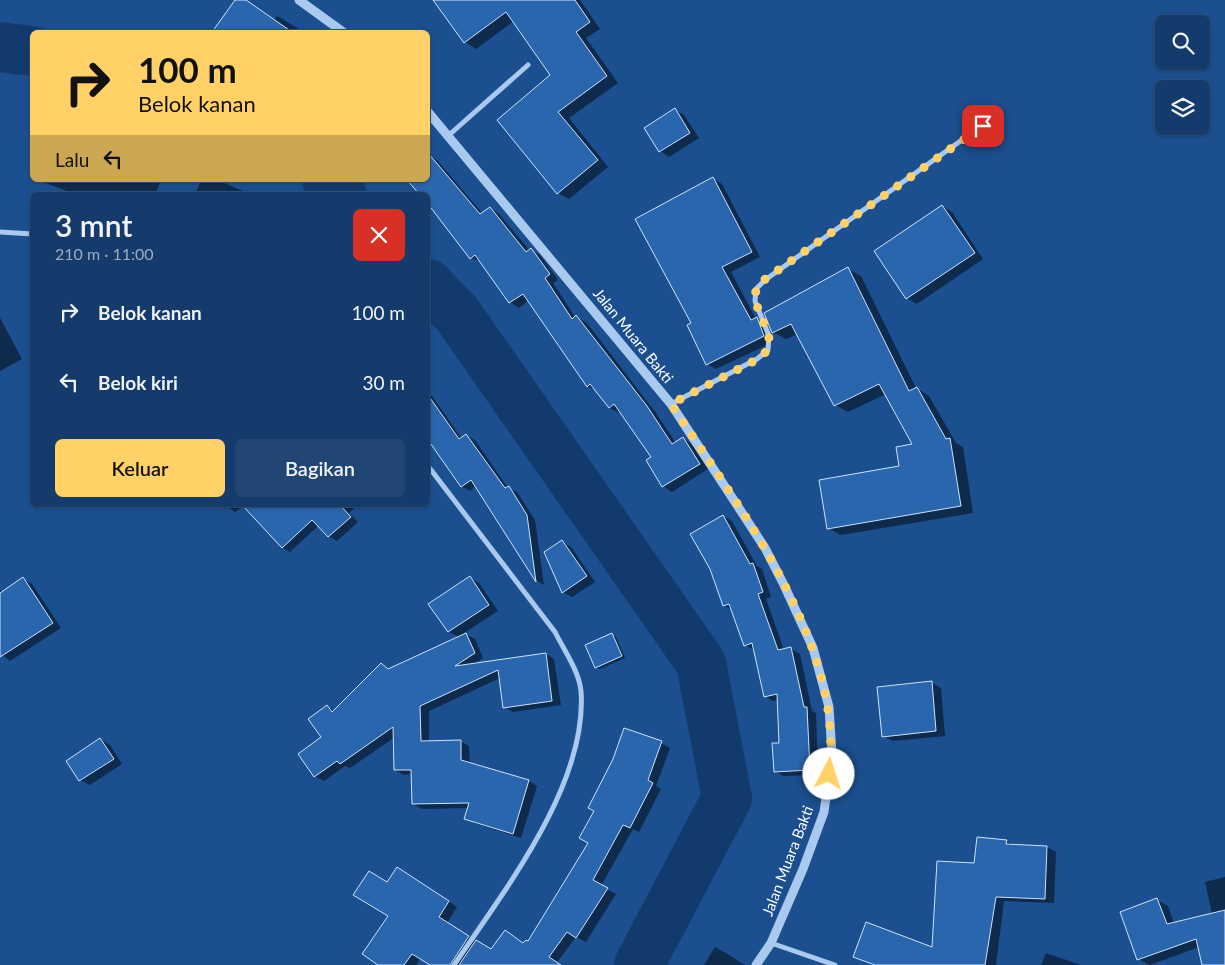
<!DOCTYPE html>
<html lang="id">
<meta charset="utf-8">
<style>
:root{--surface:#143b6b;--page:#214673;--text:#f1f3f6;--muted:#9dadc1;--line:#33557e;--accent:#ffd166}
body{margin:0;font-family:Lato,sans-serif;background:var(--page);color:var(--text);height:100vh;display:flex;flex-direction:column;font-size:19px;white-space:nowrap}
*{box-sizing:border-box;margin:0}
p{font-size:16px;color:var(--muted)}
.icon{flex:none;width:28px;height:28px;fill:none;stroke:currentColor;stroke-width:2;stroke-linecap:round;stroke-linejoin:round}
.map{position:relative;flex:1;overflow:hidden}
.details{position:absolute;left:30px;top:192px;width:400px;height:315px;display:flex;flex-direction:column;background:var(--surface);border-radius:8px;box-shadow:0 1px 4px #0004,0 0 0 1px var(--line)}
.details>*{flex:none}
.banner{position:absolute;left:30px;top:30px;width:400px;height:152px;border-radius:8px;box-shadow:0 1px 4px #0004,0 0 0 1px var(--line);background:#ffd166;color:#111;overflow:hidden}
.controls{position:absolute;left:1155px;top:15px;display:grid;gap:10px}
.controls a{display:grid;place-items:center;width:55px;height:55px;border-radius:8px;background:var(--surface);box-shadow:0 1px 4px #0004,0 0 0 1px var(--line);font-size:25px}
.pin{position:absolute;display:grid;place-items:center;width:42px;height:42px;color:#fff;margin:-21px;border-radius:10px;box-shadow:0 2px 8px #0006}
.me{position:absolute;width:55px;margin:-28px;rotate:5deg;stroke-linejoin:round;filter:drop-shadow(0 0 4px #0008)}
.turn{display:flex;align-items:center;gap:18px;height:105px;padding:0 25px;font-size:22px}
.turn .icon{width:65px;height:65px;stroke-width:2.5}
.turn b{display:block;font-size:35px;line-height:42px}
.then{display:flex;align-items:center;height:48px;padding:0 25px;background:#0003;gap:10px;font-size:19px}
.round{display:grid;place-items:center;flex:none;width:52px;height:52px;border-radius:8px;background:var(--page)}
.headline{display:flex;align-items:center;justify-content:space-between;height:85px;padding:0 25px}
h1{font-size:30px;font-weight:600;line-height:38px}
.primary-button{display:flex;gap:10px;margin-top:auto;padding:10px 25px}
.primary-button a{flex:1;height:58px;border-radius:8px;background:var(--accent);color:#111;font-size:20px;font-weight:600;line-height:58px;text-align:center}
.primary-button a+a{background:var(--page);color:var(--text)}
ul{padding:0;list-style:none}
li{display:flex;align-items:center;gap:15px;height:70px;padding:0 25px}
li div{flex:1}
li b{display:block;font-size:19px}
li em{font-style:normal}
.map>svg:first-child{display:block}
</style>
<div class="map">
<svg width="1225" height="965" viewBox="0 0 1225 965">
<rect width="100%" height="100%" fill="#1b4f8f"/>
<g fill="#0007">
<polygon points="237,0 245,0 274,20 277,16 304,32 214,32"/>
<polygon points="435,0 580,0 600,29 586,38 618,83 569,118 608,167 569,199 558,193 552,75 514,21 476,49 465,42"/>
<polygon points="675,110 684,115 699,138 669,157 660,151"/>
<polygon points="428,155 437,160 483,214 490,208 499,214 530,251 531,250 540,255 558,280 553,283 575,317 586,322 656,413 676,443 683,438 692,444 708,469 672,492 663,486 647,461 652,457 621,411 619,413 610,408 597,391 587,386 529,300 519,308 510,302 482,262 471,258 454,237 456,236 428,202 428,195 421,195 409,180 428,180"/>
<polygon points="713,179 722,184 760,257 731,272 756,319 766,324 773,342 716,369 707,364 693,324"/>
<polygon points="161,180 155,195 109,195 99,191 98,195 78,195 40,181"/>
<polygon points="201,180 217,180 250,194 195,195"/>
<polygon points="942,206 952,212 983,259 917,304 907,298 876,252"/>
<polygon points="848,269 861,276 916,388 929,396 956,443 963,447 973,513 841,535 828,528 901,467 914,445 886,394 848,412 835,405 798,334 786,339 773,332"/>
<polygon points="0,318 22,359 0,371"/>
<polygon points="428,393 432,396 462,439 466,435 475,440 508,488 517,492 535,520 544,585 537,581 476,486 470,491 461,486 431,443 428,446"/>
<polygon points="225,505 358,505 349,513 358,522 337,541 329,536 319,525 290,552 282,547 244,506 235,512"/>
<polygon points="723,516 732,521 757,566 762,569 771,597 766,599 784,650 791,649 800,654 812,711 816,713 818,775 783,776 775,771 780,744 779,700 773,701 765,696 754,650 745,645 733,611 724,605"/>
<polygon points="562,541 571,547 595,582 572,597 563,592"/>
<polygon points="470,578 479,583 498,611 464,633 475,639 483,658 473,665 546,654 554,659 561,705 513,712 504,707 500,678 429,711 429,742 460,741 469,746 470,764 529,781 537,786 521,838 474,823 465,818 469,808 422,809 413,804 412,774 404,775 395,770 395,737 350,768 345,766 324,781 315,776 327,707 335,711 382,665 390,669 459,637 449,632 430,604"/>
<polygon points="23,579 32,584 61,628 10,661 0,653 0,590 3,592"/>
<polygon points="612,634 616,637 625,658 600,669 596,667"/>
<polygon points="931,682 941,688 945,736 893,741 883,736"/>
<polygon points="100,739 110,745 122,764 90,785 80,780"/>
<polygon points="661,743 670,748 656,786 661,789 639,832 633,829 601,886 616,894 586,942 576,937 555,965 432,965 421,958 416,965 380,965 390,916 387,883 406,873 457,907 447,923 491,950 514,936 524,944 528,943"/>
<polygon points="1006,841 1014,845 1047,847 1056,852 1054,903 1004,901 996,965 873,965 855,956 934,949 975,864"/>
<polygon points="1225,877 1225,965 1203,965 1199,947 1150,965 1138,959 1157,900 1168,906 1174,923 1212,914 1205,882"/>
<polygon points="715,947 724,952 745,965 704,965"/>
<polygon points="1046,953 1081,965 1041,965"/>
</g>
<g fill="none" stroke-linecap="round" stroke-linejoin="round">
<g stroke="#123a6d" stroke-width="50">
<polyline points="0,47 32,51"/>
<polyline points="327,180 342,195"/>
<polyline points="428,284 457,314 701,663 727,798 639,965"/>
</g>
</g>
<g fill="#2a66ad" stroke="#cfe3fa">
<polygon points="235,0 246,0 292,32 212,32"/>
<polygon points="433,0 575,0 590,22 576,32 607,76 558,112 598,160 557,194 497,120 550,75 506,12 464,43"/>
<polygon points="675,108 690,133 659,152 644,128"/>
<polygon points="428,153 480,214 490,207 526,252 531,248 550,274 545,278 572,319 576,315 647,406 672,444 683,437 700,464 662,487 646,460 651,457 614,404 609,408 590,384 587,387 523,294 509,303 475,255 470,259 428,204 428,195 420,195 407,180 428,180"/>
<polygon points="713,177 752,252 722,267 751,320 757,317 764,336 706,365 687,325 691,323 635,219"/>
<polygon points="942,205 975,253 906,299 874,251"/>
<polygon points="848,267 909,391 917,387 946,439 950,438 961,506 827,529 819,480 899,466 896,447 912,444 879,384 834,406 791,324 772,333 764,313"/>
<polygon points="428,395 459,439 466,434 505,488 509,486 527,515 536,582 471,480 461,487 428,440"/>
<polygon points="242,505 340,505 351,517 328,537 312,520 282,548"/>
<polygon points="723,515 750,564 753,563 763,592 758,594 778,650 791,647 804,707 807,707 810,770 774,772 772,743 779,743 777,694 764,697 752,643 744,646 729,604 723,606 710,569 690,534"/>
<polygon points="562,540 587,576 562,593 544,552"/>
<polygon points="470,576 489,605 448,632 428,604"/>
<polygon points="23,577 53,623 0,657 0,593"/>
<polygon points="466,633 475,653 455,666 546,653 552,701 503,708 498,670 420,706 421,741 461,740 461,760 529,780 513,834 464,819 469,803 412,804 411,770 394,770 393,727 340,764 337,761 314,777 298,754 321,737 308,719 327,705 332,712 381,663 388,669"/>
<polygon points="612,633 622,656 595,668 585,645"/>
<polygon points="932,681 936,731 882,737 877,687"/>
<polygon points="624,728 662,741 648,780 653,783 630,828 623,825 593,880 608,888 576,938 567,932 549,957 561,965 459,965 476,940 491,949 505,930 523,943 526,940 528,941 588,843 579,838 594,811 588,808 613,759"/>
<polygon points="100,738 114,759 79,781 66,761"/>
<polygon points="977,837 1007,840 1006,844 1047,846 1045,899 996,897 985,965 875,965 853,957 866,922 932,947 937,861 974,863"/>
<polygon points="397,867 449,901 439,917 469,936 450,965 430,965 412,954 404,965 378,965 362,954 388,916 353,895 369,871 387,882"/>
<polygon points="1157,898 1167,924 1225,910 1225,965 1202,965 1196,939 1137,960 1120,912"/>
</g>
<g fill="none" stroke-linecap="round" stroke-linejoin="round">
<g stroke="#a9c9ee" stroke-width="5">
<polyline points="449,135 528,65"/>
<polyline points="0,232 32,234"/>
<polyline points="671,404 757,359 768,350 769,336 755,301 756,289 765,280 983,125"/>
<path d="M428,466L555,632C564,650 579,671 581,691C588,784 504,891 454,965"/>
<polyline points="771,943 835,965"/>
</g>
<g stroke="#a9c9ee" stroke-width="9">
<polyline points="299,0 343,32"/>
<polyline points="428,112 671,404 765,548 784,585 813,648 829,707 832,754 824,812 803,869 771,943 756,965"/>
</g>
</g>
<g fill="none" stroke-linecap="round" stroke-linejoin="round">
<path stroke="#ffd166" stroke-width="9" stroke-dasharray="0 16.2" d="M829,774C846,645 738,506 671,404L758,359L768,350L769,336L755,301L756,289L764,280L983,126"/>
</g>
<g text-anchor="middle" stroke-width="5" stroke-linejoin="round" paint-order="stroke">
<g font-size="15" fill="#fff" stroke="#1b4f8f">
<text transform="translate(633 336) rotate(51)" y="5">Jalan Muara Bakti</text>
<text transform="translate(788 861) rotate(-69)" y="5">Jalan Muara Bakti</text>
</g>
</g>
</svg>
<div class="controls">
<a><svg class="icon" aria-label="search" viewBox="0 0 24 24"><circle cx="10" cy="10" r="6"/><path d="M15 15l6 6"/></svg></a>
<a><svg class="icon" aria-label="layers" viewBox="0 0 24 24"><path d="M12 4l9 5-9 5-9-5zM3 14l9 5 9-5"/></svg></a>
</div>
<div class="pin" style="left:983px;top:126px;background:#d93025"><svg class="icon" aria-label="arrive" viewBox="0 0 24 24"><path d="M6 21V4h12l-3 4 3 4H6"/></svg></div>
<svg class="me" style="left:829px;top:774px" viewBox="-20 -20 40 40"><circle r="19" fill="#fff"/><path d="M0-13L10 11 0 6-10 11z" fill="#ffd166"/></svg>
<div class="banner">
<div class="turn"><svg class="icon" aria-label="right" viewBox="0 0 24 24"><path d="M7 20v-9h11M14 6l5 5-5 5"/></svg><div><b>100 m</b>Belok kanan</div></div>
<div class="then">Lalu<svg class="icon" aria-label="left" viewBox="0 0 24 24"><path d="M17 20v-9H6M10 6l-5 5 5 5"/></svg></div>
</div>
<section class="details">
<div class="headline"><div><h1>3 mnt</h1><p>210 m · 11:00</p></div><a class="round" style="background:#d93025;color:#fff"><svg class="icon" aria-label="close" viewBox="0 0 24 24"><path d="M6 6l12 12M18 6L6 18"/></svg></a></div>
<ul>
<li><svg class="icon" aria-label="right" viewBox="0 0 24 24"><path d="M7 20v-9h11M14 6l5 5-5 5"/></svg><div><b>Belok kanan</b></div><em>100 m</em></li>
<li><svg class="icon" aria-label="left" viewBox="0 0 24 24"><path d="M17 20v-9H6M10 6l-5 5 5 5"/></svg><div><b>Belok kiri</b></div><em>30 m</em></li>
</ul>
<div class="primary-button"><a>Keluar</a><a>Bagikan</a></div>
</section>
</div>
